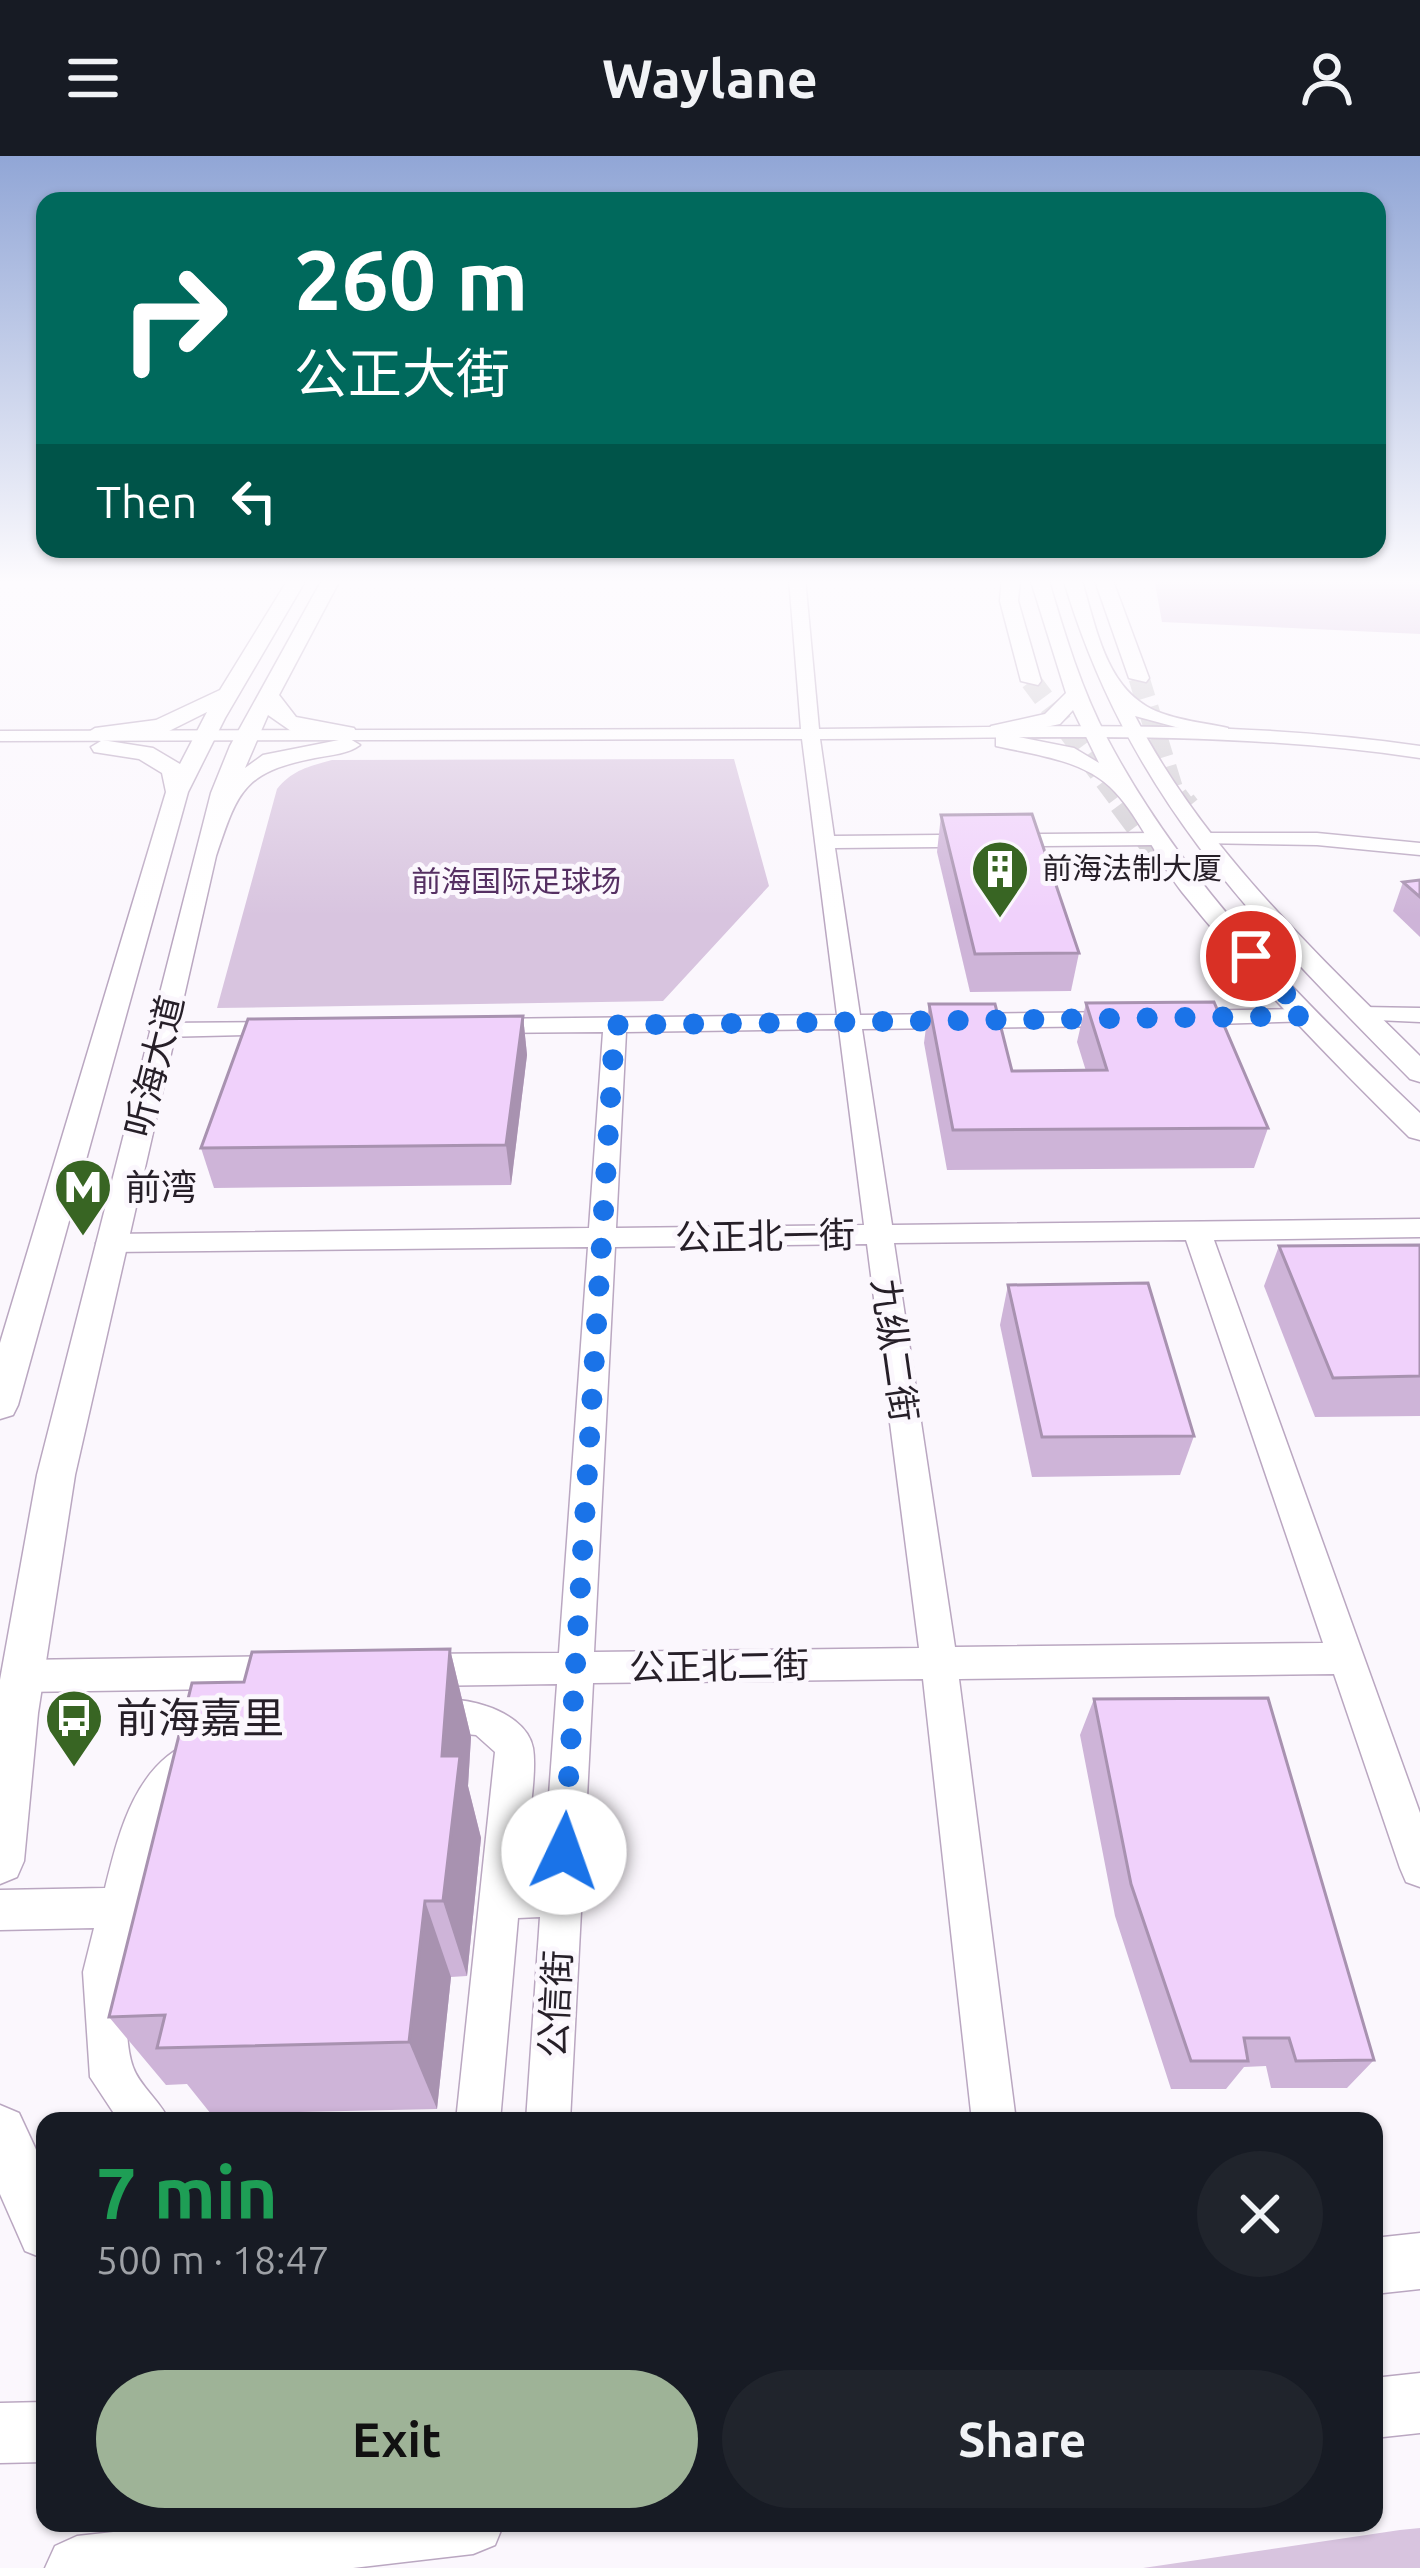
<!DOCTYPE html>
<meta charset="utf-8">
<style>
:root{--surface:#171b24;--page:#20242c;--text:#f1f3f6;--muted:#9ea1a6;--accent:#9eb397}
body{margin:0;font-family:Ubuntu,"Noto Sans SC",sans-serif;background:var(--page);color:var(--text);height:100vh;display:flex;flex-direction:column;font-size:45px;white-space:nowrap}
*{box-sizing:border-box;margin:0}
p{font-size:39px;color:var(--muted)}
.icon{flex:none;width:66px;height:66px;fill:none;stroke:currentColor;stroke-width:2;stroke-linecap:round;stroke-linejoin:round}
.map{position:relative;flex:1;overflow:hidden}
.side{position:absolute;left:36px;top:1956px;width:1347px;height:420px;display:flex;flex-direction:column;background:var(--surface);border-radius:24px;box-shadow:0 3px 9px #0004}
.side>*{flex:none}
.top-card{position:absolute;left:36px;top:36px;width:1350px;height:366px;border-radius:24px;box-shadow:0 3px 9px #0004;background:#00695c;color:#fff;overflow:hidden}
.pin{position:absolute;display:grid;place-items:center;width:102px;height:102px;color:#fff;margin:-51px;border:6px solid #fff;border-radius:50%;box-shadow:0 3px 12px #0007}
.me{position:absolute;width:132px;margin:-66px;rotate:3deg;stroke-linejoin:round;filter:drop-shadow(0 0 9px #0008)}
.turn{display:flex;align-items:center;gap:42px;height:252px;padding:0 60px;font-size:54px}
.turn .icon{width:156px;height:156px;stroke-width:2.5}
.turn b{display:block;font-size:84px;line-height:102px}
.then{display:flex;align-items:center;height:114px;padding:0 60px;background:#0003;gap:24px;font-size:45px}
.round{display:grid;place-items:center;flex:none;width:126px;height:126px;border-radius:63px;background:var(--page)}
.head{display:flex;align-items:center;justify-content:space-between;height:204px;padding:0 60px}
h1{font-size:72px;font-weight:700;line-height:90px;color:#1e9e55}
.action{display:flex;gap:24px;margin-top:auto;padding:24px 60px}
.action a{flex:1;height:138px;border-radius:72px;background:var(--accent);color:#111;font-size:48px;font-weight:700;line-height:138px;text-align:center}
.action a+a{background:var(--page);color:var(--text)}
header{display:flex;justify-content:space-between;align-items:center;height:156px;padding:0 60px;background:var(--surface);font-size:54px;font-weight:700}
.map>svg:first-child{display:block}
</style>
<header><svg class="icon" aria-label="menu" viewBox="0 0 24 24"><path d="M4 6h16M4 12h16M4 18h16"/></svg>Waylane<svg class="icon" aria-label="person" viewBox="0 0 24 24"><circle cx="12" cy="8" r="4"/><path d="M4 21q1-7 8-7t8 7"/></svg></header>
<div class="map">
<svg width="1420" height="2412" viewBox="0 0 1420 2412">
<rect width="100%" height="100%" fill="#fbf7fd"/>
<g fill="#d8c4df">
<path d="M734,603L769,730L663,845L217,852L277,633C292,614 310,610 332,604Z"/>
<polygon points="1420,2372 1420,2412 1143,2412 1400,2374"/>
</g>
<polygon fill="#d0b2da" points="1154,422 1420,422 1420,478 1162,466"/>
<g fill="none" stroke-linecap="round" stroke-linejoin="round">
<g stroke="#d0ccd2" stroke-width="21" stroke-dasharray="21 10" stroke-linecap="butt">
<polyline points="1139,522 1173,634 1185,650"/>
<polyline points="1031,525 1124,650"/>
</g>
<g stroke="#d0ccd2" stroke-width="27" stroke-dasharray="27 14" stroke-linecap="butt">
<polyline points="1122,647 1172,714"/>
<polyline points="1183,647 1187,652"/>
</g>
<g stroke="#baa7c1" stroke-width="3">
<g id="minor">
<path d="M789,422H805L819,573C1019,572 1221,561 1420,590V602C1222,572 1020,583 820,583L834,680L1156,677L1166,683L1156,689L835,692L860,859L1121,856L1133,863L1121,870L862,873L892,1069L1420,1063V1081L1214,1084L1420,1657V1731L1406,1726L1400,1712L1334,1518L959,1523L1016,1965H972L923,1523L593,1527L570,1965H526L540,1761L518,1762L500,1965H456L495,1596L476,1579L413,1573L408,1561L413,1549C436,1541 463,1542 486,1550C505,1556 529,1570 533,1592C538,1622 524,1690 521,1723L543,1722L557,1528L418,1530L405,1525L400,1514L405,1503L418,1498L559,1497L588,1091L110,1096L96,1087L110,1078L589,1072L603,876L485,877L473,870L485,863L837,859L802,583L0,585V575L801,573ZM839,873L864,1069L616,1072L626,876ZM1186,1084L1323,1487L955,1491L894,1087ZM867,1088L919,1492L594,1496L615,1091Z"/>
<polygon points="1204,677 1317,677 1420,687 1420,699 1317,689 1197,687 1197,679"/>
<polygon points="1362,851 1420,852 1420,866 1354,863 1350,858"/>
<polygon points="1307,853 1319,860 1315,865 1181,869 1169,862 1181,855"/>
<polygon points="281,866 289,868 289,878 161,881 149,874 161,867"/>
<polygon points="286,1500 299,1505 304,1516 299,1527 286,1532 22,1536 9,1531 4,1520 9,1509 22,1504"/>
<path d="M196,1584L209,1589L215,1601C205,1622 184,1630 171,1648C140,1693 114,1859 133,1911C140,1931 161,1945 169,1965H119L90,1921L83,1816L94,1772L0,1774V1734L105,1732C119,1676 135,1607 196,1584Z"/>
</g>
</g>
<g stroke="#baa7c1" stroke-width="3">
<g id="major">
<path d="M289,422H307L225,562L188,636L18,1249L13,1259L0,1263V1187L166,636L162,617L139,603L94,596L91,591L101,585L84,579L95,572L156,564L220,534ZM207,556L180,608L153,592L102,584L169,575Z"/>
<path d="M323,422H341L279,539L296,561L354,572L357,577L350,583L360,589C348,598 331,599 315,602C243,616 238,635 216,700L75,1319L38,1557L24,1705L17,1721L0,1728V1524L37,1319L211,637L230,590ZM268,559L291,575L344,583L263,599L245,612Z"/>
<polygon points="1002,422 1020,422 1018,445 1041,525 1038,529 1021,525 1000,445"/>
<path d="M1030,422H1048C1065,479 1081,533 1108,584C1185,729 1302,845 1420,957V984L1409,981C1329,902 1252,823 1182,736C1159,707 1139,661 1115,636C1086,604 1036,599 996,590V581L988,575L991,570L1045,558L1066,537ZM1073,554L1099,607L1074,592L1008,579L1060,568Z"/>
<path d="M1063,422H1081C1097,473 1106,537 1161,557C1182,565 1206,567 1228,572V582L1220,583L1135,560C1203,692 1316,797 1420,900V926L1410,923C1254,765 1128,641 1063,422Z"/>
<polygon points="1094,422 1112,422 1149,522 1146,526 1129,522"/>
<polygon points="0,1949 19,1957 45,2013 45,2103 25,2095 0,2038"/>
<polygon points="1420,2077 1420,2133 1374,2138 1374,2082"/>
<polygon points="1420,2217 1420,2277 1374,2282 1374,2222"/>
<polygon points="45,2246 45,2306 0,2307 0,2247"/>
<polygon points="195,2367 504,2367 495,2389 473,2398 353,2412 45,2412 55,2390 77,2380"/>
</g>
</g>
<use href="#minor" fill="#fff" fill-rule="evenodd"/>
<use href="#major" fill="#fff" fill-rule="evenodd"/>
</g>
<g fill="#ceb4d8">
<polygon points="941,659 1079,797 1071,835 970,836 937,696"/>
<polygon points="1420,724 1420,781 1393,755 1403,726"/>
<polygon points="1086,847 1268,972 1254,1012 947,1014 924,887 929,848 1012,915 1086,915 1077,886"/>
<polygon points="523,860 527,899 511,1029 214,1032 201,992"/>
<polygon points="1420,1089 1420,1260 1315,1261 1264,1130 1279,1090"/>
<polygon points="1008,1129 1194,1280 1180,1319 1032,1321 1000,1169"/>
<polygon points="450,1493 471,1581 468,1630 481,1682 467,1820 451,1821 437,1953 211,1958 187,1928 166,1929 109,1861 244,1526"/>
<polygon points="1094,1543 1374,1904 1347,1932 1271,1932 1266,1910 1244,1911 1226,1933 1171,1933 1115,1760 1080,1579"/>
</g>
<g fill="#a892b0">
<polygon points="523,860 527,899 511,1029 506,989"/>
<polygon points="450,1493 471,1581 468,1630 481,1682 467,1820 443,1745 442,1600"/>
<polygon points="425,1745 451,1821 437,1953 409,1886"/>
</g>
<g fill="#f0d1fb" stroke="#a892b0" stroke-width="3">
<polygon points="1032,658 1079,797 975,798 941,659"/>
<polygon points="1420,724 1420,741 1403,726"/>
<polygon points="1214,846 1268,972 953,974 929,848 995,848 1012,915 1107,914 1086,847"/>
<polygon points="523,860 506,989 201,992 248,863"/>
<polygon points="1420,1089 1420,1220 1333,1222 1279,1090"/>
<polygon points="1148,1127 1194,1280 1042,1281 1008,1129"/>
<polygon points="450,1493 442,1600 460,1600 443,1745 425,1745 409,1886 157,1892 165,1859 109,1861 192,1527 244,1526 252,1496"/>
<polygon points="1268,1542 1374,1904 1296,1905 1289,1882 1244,1882 1248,1905 1191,1905 1131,1728 1094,1543"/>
</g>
<linearGradient id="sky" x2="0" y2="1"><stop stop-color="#91a6d6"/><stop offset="0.56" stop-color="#fdfbfe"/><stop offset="1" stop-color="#fdfbfe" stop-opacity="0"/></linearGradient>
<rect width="1420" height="760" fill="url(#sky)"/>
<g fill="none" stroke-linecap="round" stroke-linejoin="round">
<polyline stroke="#1a73e8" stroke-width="21" stroke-dasharray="0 37.8" points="564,1696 615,869 1306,860 1251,800"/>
</g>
<defs>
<g id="building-pin" transform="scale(3)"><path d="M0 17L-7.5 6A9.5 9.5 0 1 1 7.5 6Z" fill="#386523" stroke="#fbf7fd"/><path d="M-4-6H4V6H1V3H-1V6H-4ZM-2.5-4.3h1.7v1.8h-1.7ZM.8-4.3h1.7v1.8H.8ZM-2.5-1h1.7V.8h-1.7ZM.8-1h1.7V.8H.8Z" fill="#fff"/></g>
<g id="metro-pin" transform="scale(3)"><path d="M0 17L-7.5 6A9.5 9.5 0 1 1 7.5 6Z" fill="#386523" stroke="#fbf7fd"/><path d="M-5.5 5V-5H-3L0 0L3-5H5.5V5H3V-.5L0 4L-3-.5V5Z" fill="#fff"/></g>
<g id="bus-pin" transform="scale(3)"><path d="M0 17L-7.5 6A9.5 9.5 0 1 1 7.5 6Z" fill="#386523" stroke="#fbf7fd"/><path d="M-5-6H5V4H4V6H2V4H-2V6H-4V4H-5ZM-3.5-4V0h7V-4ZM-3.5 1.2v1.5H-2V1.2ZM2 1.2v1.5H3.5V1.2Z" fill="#fff"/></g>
</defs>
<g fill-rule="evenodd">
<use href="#building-pin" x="1000" y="713"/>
<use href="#metro-pin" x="83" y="1031"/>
<use href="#bus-pin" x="74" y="1562"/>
</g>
<g text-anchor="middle" stroke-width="10" stroke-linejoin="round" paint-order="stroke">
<g font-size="30" fill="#261f28" stroke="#fbf7fd" text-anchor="start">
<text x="1042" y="723">前海法制大厦</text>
</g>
<g font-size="30" fill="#552f62" stroke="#fbf7fd">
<text x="516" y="736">前海国际足球场</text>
</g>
<g font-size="36" fill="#261f28" stroke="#fbf7fd">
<text transform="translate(154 910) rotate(-76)" y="13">听海大道</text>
<text transform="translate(765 1080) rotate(-1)" y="13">公正北一街</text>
<text transform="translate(895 1194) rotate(82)" y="13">九纵二街</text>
<text transform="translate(719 1510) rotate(-1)" y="13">公正北二街</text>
<text transform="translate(555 1848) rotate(-87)" y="13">公信街</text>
</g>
<g font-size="36" fill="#261f28" stroke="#fbf7fd" text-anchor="start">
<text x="125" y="1044">前湾</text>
</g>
<g font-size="42" fill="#261f28" stroke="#fbf7fd" text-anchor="start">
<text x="116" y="1577">前海嘉里</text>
</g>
</g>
</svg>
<div class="pin" style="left:1251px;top:800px;background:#d93025"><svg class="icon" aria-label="arrive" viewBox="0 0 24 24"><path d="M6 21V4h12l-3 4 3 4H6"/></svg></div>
<svg class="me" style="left:564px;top:1696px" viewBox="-20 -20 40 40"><circle r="19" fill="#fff"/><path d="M0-13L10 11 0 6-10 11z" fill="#1a73e8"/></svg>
<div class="top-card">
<div class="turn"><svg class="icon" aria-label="right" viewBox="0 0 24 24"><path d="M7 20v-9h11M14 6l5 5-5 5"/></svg><div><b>260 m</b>公正大街</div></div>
<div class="then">Then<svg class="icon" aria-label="left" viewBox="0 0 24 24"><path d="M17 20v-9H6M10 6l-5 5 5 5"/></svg></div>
</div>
<section class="side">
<div class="head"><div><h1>7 min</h1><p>500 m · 18:47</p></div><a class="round"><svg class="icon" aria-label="close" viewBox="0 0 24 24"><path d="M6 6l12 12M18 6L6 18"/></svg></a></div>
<div class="action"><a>Exit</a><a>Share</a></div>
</section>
</div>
